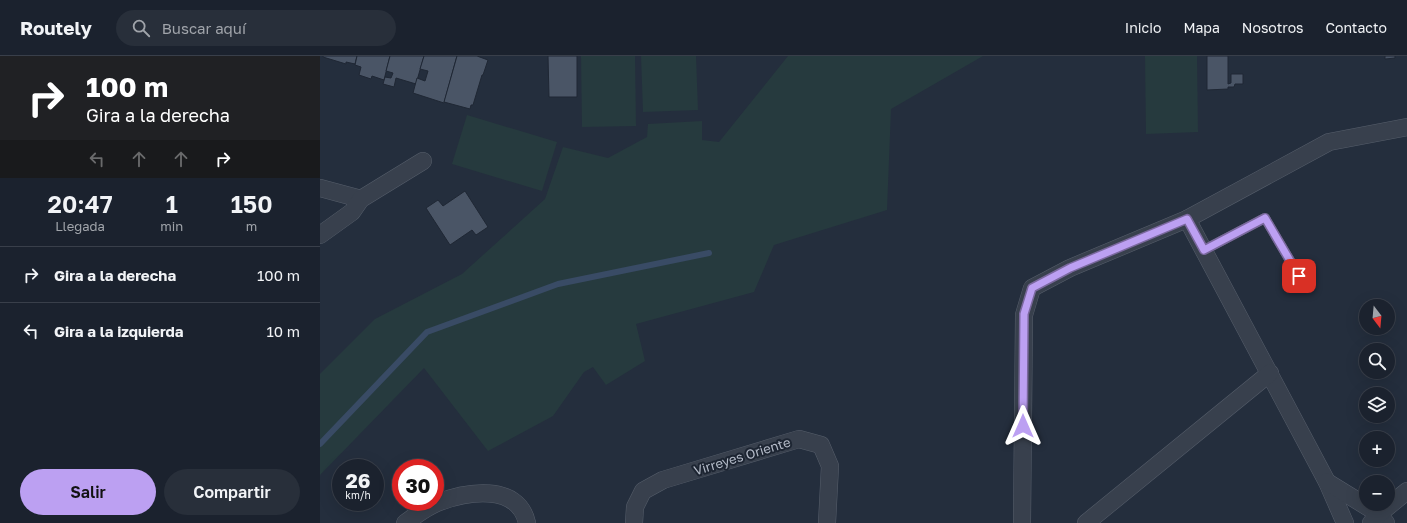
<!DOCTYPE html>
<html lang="es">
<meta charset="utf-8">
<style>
:root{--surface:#1b222e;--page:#282f3a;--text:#f1f3f6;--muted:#a0a4aa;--line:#393f4a;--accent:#bca0f2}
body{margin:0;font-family:"Golos Text",sans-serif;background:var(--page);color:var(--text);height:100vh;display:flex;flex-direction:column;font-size:15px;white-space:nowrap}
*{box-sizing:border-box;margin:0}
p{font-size:13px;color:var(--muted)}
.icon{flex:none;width:22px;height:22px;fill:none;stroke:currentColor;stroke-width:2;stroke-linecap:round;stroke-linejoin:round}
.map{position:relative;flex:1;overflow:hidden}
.panel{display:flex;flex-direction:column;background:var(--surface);width:320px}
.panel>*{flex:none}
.banner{background:#202124;color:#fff;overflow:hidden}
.needle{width:26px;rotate:164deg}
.fabs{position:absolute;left:1039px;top:243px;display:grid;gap:8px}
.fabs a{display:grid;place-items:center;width:36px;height:36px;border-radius:50%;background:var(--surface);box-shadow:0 4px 16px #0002,0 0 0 1px var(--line);font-size:20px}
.speed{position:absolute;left:12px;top:403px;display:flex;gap:8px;font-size:20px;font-weight:700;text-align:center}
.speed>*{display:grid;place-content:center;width:52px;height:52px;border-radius:50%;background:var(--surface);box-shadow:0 4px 16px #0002,0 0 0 1px var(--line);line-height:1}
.speed small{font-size:10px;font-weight:400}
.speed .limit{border:6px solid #d22;background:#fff;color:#111}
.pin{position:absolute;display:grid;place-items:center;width:34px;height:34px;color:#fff;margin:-17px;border-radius:8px;box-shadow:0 2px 6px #0006}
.me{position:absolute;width:44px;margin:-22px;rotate:0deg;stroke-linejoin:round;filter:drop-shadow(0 0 3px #0008)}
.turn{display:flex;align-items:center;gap:14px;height:84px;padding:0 20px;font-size:18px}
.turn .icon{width:52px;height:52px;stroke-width:2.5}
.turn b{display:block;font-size:28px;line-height:34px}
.lanes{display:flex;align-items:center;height:38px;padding:0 20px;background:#0003;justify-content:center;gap:20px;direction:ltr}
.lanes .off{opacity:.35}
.eta{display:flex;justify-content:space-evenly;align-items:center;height:68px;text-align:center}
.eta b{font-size:24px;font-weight:600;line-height:28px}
.primary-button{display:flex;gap:8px;margin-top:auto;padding:8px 20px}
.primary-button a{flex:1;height:46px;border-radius:24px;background:var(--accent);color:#111;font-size:16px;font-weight:600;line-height:46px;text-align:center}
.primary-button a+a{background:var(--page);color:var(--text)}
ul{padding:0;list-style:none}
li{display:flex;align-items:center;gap:12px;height:56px;padding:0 20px;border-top:1px solid var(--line)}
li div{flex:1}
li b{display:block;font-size:15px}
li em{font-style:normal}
header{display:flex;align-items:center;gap:24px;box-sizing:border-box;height:56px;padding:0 20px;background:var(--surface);border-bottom:1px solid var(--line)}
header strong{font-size:19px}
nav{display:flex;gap:22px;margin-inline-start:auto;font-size:14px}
.search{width:280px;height:36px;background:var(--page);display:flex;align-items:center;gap:10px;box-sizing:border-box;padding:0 14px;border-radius:22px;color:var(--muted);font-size:15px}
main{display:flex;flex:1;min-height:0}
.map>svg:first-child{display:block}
</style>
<header>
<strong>Routely</strong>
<div class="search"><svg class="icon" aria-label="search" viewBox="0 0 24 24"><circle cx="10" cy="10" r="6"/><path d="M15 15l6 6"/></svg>Buscar aquí</div>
<nav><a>Inicio</a><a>Mapa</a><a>Nosotros</a><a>Contacto</a></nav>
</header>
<main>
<section class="panel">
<div class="banner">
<div class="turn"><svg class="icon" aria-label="right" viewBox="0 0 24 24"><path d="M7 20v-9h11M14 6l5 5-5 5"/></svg><div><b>100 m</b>Gira a la derecha</div></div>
<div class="lanes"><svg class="icon off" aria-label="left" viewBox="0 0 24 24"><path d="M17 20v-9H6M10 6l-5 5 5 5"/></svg><svg class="icon off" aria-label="ahead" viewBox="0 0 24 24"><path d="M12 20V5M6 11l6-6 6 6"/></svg><svg class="icon off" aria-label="ahead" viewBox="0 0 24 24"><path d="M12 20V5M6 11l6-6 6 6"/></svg><svg class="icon" aria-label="right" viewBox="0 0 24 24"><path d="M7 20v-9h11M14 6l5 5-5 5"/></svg></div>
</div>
<div class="eta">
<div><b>20:47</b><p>Llegada</p></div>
<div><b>1</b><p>min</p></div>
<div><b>150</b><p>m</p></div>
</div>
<ul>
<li><svg class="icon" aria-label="right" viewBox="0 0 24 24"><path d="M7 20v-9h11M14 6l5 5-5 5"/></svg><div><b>Gira a la derecha</b></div><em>100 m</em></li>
<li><svg class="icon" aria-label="left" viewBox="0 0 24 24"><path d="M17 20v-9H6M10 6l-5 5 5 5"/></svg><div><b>Gira a la izquierda</b></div><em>10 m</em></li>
</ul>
<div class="primary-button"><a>Salir</a><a>Compartir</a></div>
</section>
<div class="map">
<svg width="1087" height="467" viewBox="0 0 1087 467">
<rect width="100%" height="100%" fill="#242e3d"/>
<g fill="#263a3e">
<polygon points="261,0 315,0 316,70 262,71"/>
<polygon points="321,0 376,0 378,54 323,56"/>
<polygon points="468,0 663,0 571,53 567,154 454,189 434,236 316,268 325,305 286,329 273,311 264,316 233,360 168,395 104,312 0,419 0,318 55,263 142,218 225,143 243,91 288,102 327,81 328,68 382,65 382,84 399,86"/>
<polygon points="825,0 877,0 878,76 826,78"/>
<polygon points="147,59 237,86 222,135 132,108"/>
</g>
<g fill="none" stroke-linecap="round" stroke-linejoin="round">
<polyline stroke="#394b65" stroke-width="6" points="0,388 107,276 238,228 389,197"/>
</g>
<g fill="#4a5566" stroke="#1f2734">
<polygon points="3,0 37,0 35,8 26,6 26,8 3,1"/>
<polygon points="37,0 70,0 64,24 52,20 51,23 39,19 41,11 35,9"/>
<polygon points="70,0 104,0 96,28 76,22 74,31 63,28 65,21 71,22 73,17 66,15"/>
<polygon points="104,0 137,0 124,47 93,37 97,22 105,25 108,15 100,13"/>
<polygon points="137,0 157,0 168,4 163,19 162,19 153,49 151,49 150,53 124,46"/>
<polygon points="228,0 257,0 257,41 229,41"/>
<polygon points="887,0 908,0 908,28 911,27 911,18 923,18 923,28 915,28 914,31 908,31 908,33 887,34"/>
<polygon points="1065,0 1075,0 1075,2 1065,3"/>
<polygon points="145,135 168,171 156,179 152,174 130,189 106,152 118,144 123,150"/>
</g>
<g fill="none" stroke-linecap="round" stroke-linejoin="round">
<g stroke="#565e6b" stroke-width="10">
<polyline id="lane" points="884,194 945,162 979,220"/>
</g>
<g stroke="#565e6b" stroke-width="18">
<g id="street">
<polyline points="0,132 41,143"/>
<polyline points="867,163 1007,426 1025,467"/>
<polyline points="0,179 32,156 41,143 103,105"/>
<polyline points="1007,426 1059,458 1066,467"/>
<path d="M85,467C95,460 105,452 117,447C145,436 198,426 207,467"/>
<polyline points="314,467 315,451 323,435 343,424 479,383 501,389 510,410 507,467"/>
<polyline points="702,467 704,259 712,232 750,212 867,163 1009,86 1087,71"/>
<polyline points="766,467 950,317"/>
<polyline points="1051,467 1059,458 1087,435"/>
</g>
</g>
<use href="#lane" stroke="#38404d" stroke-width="9"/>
<use href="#street" stroke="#38404d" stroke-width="17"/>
</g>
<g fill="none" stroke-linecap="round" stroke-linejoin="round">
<g stroke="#7a689d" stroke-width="10">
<polyline id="route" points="703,370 704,258 712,232 750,212 867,163 884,194 945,162 979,220"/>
</g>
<use href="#route" stroke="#bca0f2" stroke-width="7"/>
</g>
<g text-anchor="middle" stroke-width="4" stroke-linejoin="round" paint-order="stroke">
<g font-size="13" fill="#b4bbc8" stroke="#1d2532">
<text transform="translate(422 400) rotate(-17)" y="5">Virreyes Oriente</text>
</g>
</g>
</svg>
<div class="fabs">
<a><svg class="needle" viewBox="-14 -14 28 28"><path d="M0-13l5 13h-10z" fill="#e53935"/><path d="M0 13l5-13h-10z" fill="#a0a4aa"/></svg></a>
<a><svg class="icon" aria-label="search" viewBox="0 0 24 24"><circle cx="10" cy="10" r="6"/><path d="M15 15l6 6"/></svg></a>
<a><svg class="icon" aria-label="layers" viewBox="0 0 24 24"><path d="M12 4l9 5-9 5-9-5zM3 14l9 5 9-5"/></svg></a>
<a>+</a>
<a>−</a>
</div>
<div class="speed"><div>26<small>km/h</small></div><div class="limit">30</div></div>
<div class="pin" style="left:979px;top:220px;background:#d93025"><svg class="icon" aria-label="arrive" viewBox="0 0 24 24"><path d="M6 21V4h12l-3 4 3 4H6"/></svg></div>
<svg class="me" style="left:703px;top:370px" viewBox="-20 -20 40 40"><path d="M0-17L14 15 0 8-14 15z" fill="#bca0f2" stroke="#fff" stroke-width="4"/></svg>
</div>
</main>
